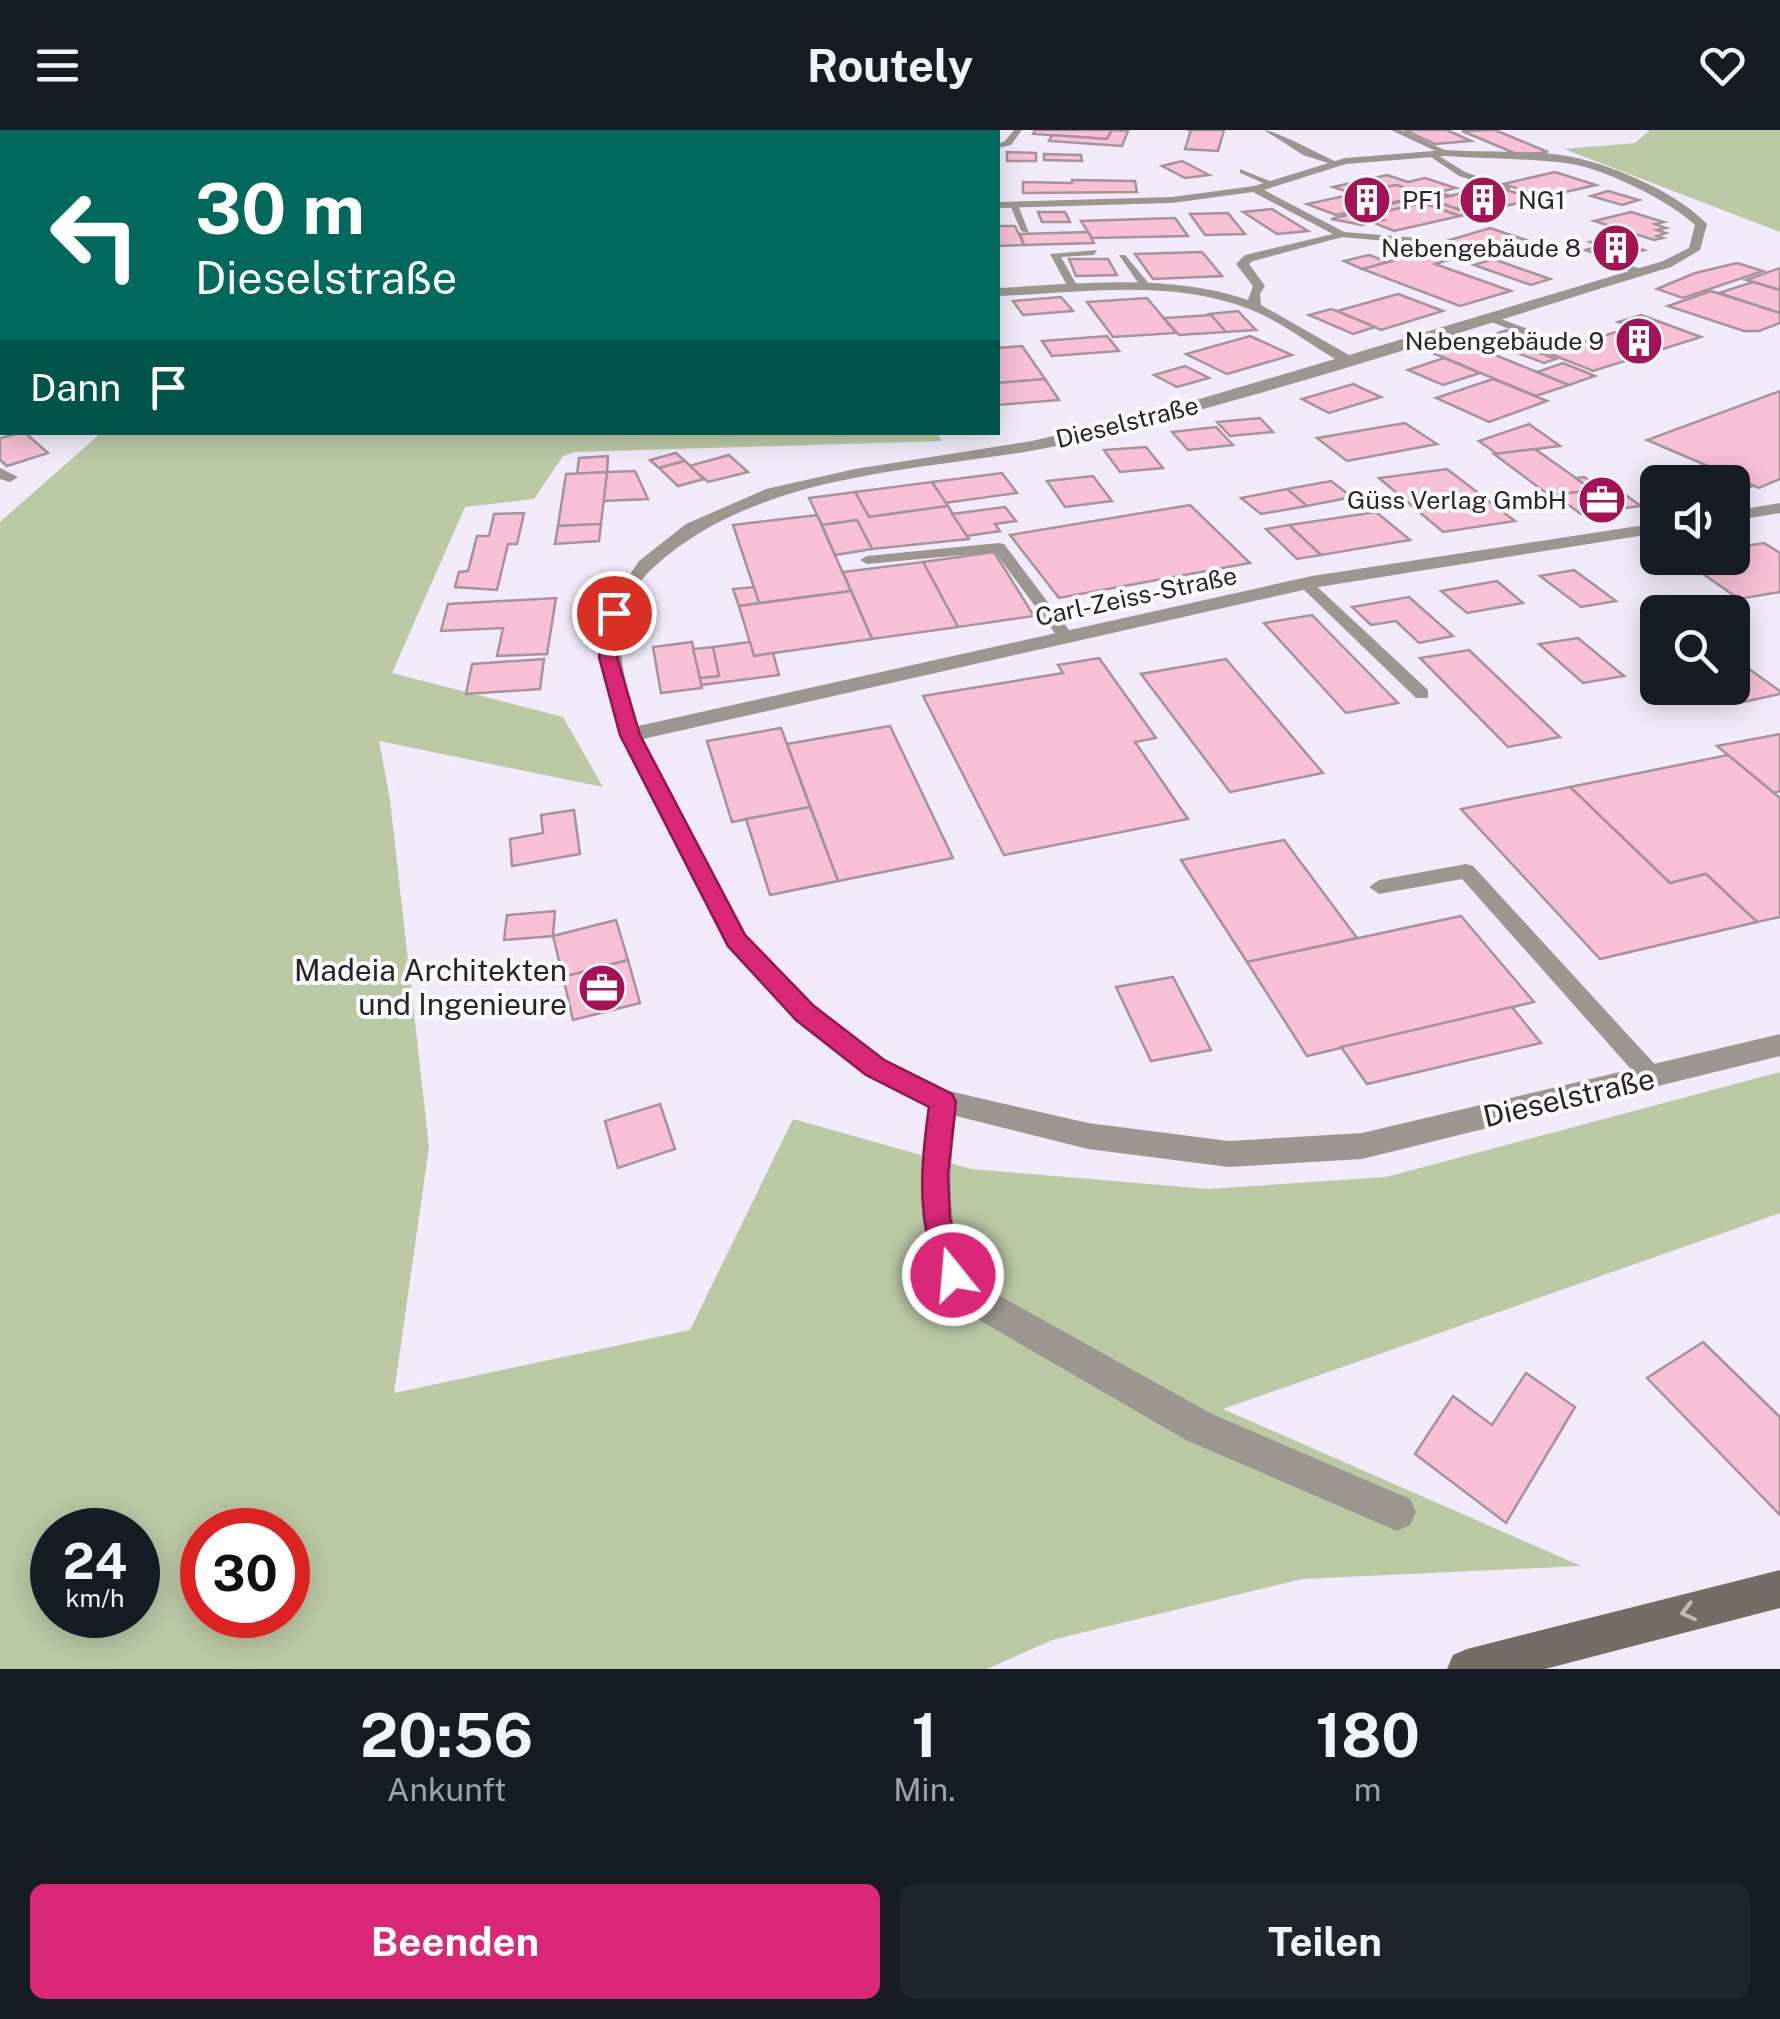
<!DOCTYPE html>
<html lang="de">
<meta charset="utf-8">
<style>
:root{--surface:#171b24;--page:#20242c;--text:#f1f3f6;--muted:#9ea1a6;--accent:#db2777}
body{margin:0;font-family:"Public Sans",sans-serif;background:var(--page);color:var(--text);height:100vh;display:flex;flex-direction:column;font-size:38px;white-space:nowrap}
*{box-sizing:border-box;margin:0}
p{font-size:32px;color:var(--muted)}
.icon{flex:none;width:55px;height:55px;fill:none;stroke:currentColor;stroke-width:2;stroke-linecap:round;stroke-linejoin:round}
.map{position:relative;height:1539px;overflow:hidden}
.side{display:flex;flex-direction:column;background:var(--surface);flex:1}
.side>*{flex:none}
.banner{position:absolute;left:0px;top:0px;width:1000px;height:305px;box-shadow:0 5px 25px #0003;background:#00695c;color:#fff;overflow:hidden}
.buttons{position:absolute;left:1640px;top:335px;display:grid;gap:20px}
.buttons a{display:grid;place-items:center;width:110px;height:110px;border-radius:15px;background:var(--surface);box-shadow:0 5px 25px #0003;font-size:50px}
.speed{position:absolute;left:30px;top:1378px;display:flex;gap:20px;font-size:50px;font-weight:700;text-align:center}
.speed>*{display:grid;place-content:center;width:130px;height:130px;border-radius:50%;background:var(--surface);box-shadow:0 5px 25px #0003;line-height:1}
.speed small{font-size:25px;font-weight:400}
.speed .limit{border:15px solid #d22;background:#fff;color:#111}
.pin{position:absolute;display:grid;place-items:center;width:85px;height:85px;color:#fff;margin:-42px;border:5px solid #fff;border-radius:50%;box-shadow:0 2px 10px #0007}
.me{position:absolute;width:110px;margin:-55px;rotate:343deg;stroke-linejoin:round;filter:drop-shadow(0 0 8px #0008)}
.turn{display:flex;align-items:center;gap:35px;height:210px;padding:0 30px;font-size:45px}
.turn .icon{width:130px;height:130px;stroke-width:2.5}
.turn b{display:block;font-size:70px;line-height:85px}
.then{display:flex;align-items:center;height:95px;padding:0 30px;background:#0003;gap:20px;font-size:38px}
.eta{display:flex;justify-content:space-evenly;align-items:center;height:170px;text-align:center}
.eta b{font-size:60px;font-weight:700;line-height:70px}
.button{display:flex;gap:20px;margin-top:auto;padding:20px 30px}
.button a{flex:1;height:115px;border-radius:15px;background:var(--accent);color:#fff;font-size:40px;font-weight:700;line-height:115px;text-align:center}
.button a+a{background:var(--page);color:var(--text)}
header{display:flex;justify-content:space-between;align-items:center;height:130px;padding:0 30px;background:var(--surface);font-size:45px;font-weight:700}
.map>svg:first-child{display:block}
</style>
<header><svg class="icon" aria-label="menu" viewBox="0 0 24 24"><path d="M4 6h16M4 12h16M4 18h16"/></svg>Routely<svg class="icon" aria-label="heart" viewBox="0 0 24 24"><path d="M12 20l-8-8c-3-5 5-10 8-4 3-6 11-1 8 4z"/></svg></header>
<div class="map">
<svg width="1780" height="1539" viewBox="0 0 1780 1539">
<rect width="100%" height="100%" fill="#f1eafa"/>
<g fill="#bbc8a4" fill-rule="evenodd">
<polygon points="1650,0 1780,0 1780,102 1564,19 1635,13"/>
<path d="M936,302L942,311L575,322L563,326L534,369L465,377L392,543L563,587L603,657L379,611L390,670L429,1017L394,1263L690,1200L793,989L971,1039L1208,1059L1386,1047L1780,942V1083L1223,1279L1581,1436L1302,1449L1052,1510L987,1539H0V392L101,303ZM52,1400H138V1485H52ZM202,1400H288V1485H202Z"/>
</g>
<g fill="#f7c0d4" stroke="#a59399" stroke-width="2.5">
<polygon points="1035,0 1112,0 1107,9 1033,4"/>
<polygon points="1112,0 1128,1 1122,16 1049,11 1052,5 1107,9"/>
<polygon points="1187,0 1224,0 1218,21 1185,19 1191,0"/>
<polygon points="1404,0 1447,0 1471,11 1435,14"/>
<polygon points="1495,0 1548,22 1519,25 1462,1"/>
<polygon points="1007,22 1036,23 1036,31 1007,31"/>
<polygon points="1044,24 1081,25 1082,31 1044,30"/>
<polygon points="1182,31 1209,45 1185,48 1162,36"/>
<polygon points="1555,42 1596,55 1544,67 1503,54"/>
<polygon points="1387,45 1408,52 1425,48 1456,58 1426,65 1396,55 1354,64 1333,57"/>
<polygon points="1072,50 1135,51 1137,62 1023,63 1023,52 1072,53"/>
<polygon points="1396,55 1426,65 1336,85 1307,74"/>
<polygon points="1494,56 1535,69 1472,84 1431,70"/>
<polygon points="1608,61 1639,70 1622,75 1591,66"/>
<polygon points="1439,62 1450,66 1431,70 1469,83 1460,86 1423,73 1369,85 1383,90 1362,95 1331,89"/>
<polygon points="1423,73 1460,86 1394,101 1372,92 1383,90 1369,85"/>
<polygon points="1272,79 1308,101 1277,104 1243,82"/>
<polygon points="1038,82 1065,82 1070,92 1042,92"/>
<polygon points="1631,82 1664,92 1655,94 1666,98 1657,100 1666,103 1657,106 1663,108 1654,110 1594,91"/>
<polygon points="1228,83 1245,104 1205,105 1190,84"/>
<polygon points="1175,88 1188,106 1092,108 1081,91"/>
<polygon points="998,96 1015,96 1024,115 998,116"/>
<polygon points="1490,98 1526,110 1482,123 1446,111"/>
<polygon points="1088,102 1094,113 1024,115 1020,104"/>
<polygon points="1607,108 1618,111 1644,120 1611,129 1585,120 1601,116 1590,112"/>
<polygon points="1202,122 1222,146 1153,149 1135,124"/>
<polygon points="1420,123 1448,130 1435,134 1511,161 1460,176 1362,139"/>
<polygon points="1369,125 1388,132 1362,139 1344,131"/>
<polygon points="1069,129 1108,129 1117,145 1076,146"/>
<polygon points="1493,129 1550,149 1531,155 1474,135"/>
<polygon points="1737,133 1763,141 1683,168 1657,159 1695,143"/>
<polygon points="1780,138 1780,160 1746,150"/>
<polygon points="1753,152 1780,160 1780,183 1719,163"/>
<polygon points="1711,161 1780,183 1780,193 1759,201 1744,201 1668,176"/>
<polygon points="1398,164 1443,181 1381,200 1337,181"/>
<polygon points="1061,167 1073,181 1023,185 1013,171"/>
<polygon points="1147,168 1176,203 1113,207 1087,172"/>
<polygon points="1331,179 1337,181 1375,197 1353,204 1309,185"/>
<polygon points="1238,181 1256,200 1226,202 1209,184"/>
<polygon points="1211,185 1226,202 1179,205 1164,188"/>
<polygon points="1641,185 1701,207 1593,241 1498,203 1507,200 1557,220 1633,197 1618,192"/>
<polygon points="1107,206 1119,221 1052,226 1042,211"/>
<polygon points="1250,206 1292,225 1227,244 1186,224"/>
<polygon points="1468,214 1537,242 1569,255 1536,266 1435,224"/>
<polygon points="1022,216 1045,249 998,253 998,218"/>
<polygon points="1524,217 1556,229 1544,233 1512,221"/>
<polygon points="1444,228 1480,243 1443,255 1408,240"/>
<polygon points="1563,233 1595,246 1569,255 1537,242"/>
<polygon points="1185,236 1209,248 1177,257 1154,245"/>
<polygon points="1045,249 1059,270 998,275 998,253"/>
<polygon points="1493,249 1547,271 1489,292 1436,268"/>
<polygon points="1353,254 1381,267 1329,283 1302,269"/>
<polygon points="1780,261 1780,349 1759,358 1647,310"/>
<polygon points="1260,288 1273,302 1230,306 1217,292"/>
<polygon points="1405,293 1437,314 1347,331 1317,308"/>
<polygon points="1529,294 1560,316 1497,324 1479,311"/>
<polygon points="1216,297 1233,315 1188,320 1172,302"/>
<polygon points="24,302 48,323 7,336 0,330 0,308"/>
<polygon points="1146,317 1163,338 1120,342 1104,320"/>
<polygon points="1535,319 1576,348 1592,360 1550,366 1494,324"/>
<polygon points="676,323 685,331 659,338 650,330"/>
<polygon points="729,325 748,342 708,352 689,336"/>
<polygon points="608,326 607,342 577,344 579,328"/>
<polygon points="685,331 704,349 678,356 659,338"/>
<polygon points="1706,335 1753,356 1732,364 1732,352 1698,352 1681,345"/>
<polygon points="1447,339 1515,391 1443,402 1379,348"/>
<polygon points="635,341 648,369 603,371 607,342"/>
<polygon points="607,342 601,394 558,396 566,344"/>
<polygon points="1002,343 1017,363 945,373 932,352"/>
<polygon points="1093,346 1112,371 1065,377 1047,351"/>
<polygon points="1584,347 1594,354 1607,352 1641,376 1581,384 1555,365 1592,360 1576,348"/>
<polygon points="1331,351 1352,367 1307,376 1287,359"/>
<polygon points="932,352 948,376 869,387 855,362"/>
<polygon points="1287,359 1307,376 1261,384 1241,368"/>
<polygon points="855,362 869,387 948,376 969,409 872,419 857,390 822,395 809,368"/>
<polygon points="1190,375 1250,433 1059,468 1010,405"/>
<polygon points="1005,377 1016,391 995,394 1000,401 967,406 952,384"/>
<polygon points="1376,382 1410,410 1321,425 1289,395"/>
<polygon points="524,383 517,414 508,414 497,460 455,457 459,442 468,441 477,406 489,406 494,384"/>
<polygon points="817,385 851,461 759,473 733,395"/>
<polygon points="857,390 872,419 835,425 822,395"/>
<polygon points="601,394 599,411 555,414 558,396"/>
<polygon points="1289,395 1321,425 1297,429 1266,399"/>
<polygon points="1764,413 1780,423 1780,462 1739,469 1680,428 1732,428 1732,418"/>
<polygon points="994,422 1034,486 958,497 923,432"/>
<polygon points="923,432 958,497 872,509 843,442"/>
<polygon points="1574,440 1616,471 1581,477 1540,446"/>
<polygon points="1497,451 1523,473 1467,483 1441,461"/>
<polygon points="754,457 759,473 739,476 733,459"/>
<polygon points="851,461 872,509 754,526 739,476"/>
<polygon points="1409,467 1453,506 1419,513 1396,491 1371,495 1352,477"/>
<polygon points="556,468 547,524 497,526 503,498 441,501 448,474"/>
<polygon points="1312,485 1398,573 1346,583 1264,493"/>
<polygon points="1578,508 1624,546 1583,553 1539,514"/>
<polygon points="692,512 702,558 661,563 653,517"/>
<polygon points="750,512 754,526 773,523 779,545 701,555 700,548 719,546 713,517"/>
<polygon points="713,517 719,546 700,548 693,519"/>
<polygon points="1469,520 1560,607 1508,617 1420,528"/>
<polygon points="1099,528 1156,608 1135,612 1188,689 1004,725 923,566 1063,543 1058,535"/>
<polygon points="544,529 540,559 466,564 472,534"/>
<polygon points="1226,529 1323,643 1230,662 1141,544"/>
<polygon points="1749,539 1780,561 1780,564 1739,573 1719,558 1732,558 1732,542"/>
<polygon points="890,596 953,728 838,751 787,614"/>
<polygon points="781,598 810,677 732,692 707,611"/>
<polygon points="1780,604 1780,661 1774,663 1717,616"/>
<polygon points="1728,625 1780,668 1780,787 1757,792 1706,744 1670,753 1570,657"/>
<polygon points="1570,657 1670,753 1706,744 1757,792 1600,829 1461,679"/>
<polygon points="810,677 838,751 770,765 746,689"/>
<polygon points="574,680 580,724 512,736 510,709 543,703 541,685"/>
<polygon points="1284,710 1357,808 1247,832 1181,730"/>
<polygon points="555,781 553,806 504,810 507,785"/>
<polygon points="1461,786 1534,872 1307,926 1247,832"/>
<polygon points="616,790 628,830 563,847 553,806"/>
<polygon points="628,830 640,873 573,890 563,847"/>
<polygon points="1173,847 1211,920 1151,931 1116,857"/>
<polygon points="1512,877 1541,913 1367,954 1341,917"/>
<polygon points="660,974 675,1019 618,1038 605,991"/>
<polygon points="1703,1212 1780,1287 1780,1385 1647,1248"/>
<polygon points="1526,1243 1575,1277 1506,1393 1415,1324 1453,1266 1492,1295"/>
</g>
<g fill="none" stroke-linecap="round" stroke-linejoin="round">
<g fill="#9b9790" fill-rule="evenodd">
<polygon points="1014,0 1022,0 1011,15 998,18 998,14 1005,11"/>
<path d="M1264,0C1274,0 1326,27 1338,33L1334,35L1303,25Z"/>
<polygon points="1391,0 1401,0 1449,22 1442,24"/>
<polygon points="1431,21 1465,42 1511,58 1507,61 1459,46 1428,25"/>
<polygon points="1240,39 1277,54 1270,56 1240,43"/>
<polygon points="1014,72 1018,75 1029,103 1021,101 1010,75"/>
<polygon points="1344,102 1419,108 1424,111 1419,114 1341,107"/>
<polygon points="1097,120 1094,125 1061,127 1079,159 1070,161 1050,124"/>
<polygon points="1119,125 1125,125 1151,156 1151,160 1143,160"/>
<polygon points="1622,133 1645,140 1646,142 1641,145 1619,138"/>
<polygon points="1490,185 1552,208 1554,210 1544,212 1486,190 1485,188"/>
<polygon points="999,413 1004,414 1072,504 1072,510 1060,510 995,422 867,434 860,430 867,426"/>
<polygon points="1306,450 1311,451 1428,560 1428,568 1416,568 1301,457 1301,451"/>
<polygon points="1466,734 1473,736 1661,941 1664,948 1661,955 1653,957 1645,955 1462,749 1379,764 1369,757 1379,750"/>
</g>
<g fill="#9b9790" fill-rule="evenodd">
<path d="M1446,20C1488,23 1536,19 1577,28C1617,37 1679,64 1707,94L1700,120L1671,137C1502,188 1336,245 1165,289C1119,301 1072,314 1025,322C901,342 753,347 655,436C603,483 621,538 638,596L1312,446L1658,393V403L1312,458L643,609L746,804L815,876L885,929L949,961L1088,993L1229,1011L1362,1003L1780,904V926L1362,1029L1229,1037L1088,1019L956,986C949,1050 940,1113 991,1161L1212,1284L1410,1369L1416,1382L1410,1395L1397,1401L1186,1310L967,1183C910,1126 918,1051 928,977L865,945L795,890L727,817L619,605L598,527L604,483L639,431L686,394L766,359L855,339L1032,311L1159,281L1335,229C1307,212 1280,191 1249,179C1169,148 1081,163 998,166V158C1081,154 1168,143 1248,170L1253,156L1236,134L1245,125L1333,104L1253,62L1172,73L998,78V72L1172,67L1254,56L1345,28ZM1446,26C1487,29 1530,28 1571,34C1605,39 1670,71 1695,95L1689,118L1663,131L1349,225L1261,175L1260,164L1265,156L1249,134L1253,131L1350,105L1264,60L1346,34Z"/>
<polygon points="0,338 18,347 10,352 0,349"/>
<polygon points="1780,373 1780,383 1732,391 1732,381"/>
</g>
<polygon fill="#736e65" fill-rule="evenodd" points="1780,1440 1780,1478 1545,1539 1447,1539 1453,1525 1467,1519"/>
</g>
<defs><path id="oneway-chevron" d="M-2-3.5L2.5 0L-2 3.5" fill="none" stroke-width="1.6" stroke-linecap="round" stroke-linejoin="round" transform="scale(2.5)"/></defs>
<use stroke="#bebbb9" href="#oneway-chevron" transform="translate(1688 1482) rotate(166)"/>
<path fill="#db2777" stroke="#8e194d" stroke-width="2.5" d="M614,478L623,483L617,527L640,605L745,805L814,876L884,930L952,964L956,972L948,1044L950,1089L968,1145L964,1154L953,1158L943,1154C916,1095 920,1040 929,977L866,945L796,890L728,816L620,605L599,527L605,483Z"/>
<defs>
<g id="building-disc" transform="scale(2.5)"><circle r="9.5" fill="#a41356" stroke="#fbfafd"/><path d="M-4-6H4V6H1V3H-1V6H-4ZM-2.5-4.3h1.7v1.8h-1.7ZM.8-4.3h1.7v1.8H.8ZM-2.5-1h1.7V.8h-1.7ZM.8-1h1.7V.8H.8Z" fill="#fff"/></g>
<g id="office-disc" transform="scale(2.5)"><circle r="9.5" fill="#a41356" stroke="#fbfafd"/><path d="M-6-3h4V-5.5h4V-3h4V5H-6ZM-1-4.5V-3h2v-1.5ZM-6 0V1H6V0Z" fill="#fff"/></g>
</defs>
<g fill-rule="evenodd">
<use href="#building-disc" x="1367" y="70"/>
<use href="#building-disc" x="1483" y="70"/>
<use href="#building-disc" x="1616" y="118"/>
<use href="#building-disc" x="1639" y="211"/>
<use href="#office-disc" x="1602" y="370"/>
<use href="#office-disc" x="602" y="858"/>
</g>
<g text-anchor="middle" stroke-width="8" stroke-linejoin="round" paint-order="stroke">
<g font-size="25" fill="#27242a" stroke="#fbfafd" text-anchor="end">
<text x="1402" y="79" text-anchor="start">PF1</text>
<text x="1518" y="79" text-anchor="start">NG1</text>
<text x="1581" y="127">Nebengebäude 8</text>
<text x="1604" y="220">Nebengebäude 9</text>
<text x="1567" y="379">Güss Verlag GmbH</text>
</g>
<g font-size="25" fill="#27242a" stroke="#fbfafd">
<text transform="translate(1127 292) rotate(-14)" y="9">Dieselstraße</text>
<text transform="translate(1136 466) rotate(-12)" y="9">Carl-Zeiss-Straße</text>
</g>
<g font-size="30" fill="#27242a" stroke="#fbfafd" text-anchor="end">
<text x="567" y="851">Madeia Architekten<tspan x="567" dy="34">und Ingenieure</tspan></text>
</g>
<g font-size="30" fill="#27242a" stroke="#fbfafd">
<text transform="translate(1569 968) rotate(-13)" y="10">Dieselstraße</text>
</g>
</g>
</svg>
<div class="buttons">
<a><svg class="icon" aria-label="sound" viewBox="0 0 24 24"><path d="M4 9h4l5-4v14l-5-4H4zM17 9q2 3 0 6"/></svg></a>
<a><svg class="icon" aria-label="search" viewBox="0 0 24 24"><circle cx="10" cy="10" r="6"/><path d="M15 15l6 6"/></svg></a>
</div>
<div class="speed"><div>24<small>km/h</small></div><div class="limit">30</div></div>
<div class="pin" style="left:614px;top:483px;background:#d93025"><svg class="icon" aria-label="arrive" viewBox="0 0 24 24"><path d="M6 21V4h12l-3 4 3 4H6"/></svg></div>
<svg class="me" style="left:953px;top:1145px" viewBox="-20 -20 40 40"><circle r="17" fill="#db2777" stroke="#fff" stroke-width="3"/><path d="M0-11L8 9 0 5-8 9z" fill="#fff"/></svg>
<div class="banner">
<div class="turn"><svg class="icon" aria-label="left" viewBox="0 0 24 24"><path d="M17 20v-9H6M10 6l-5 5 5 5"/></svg><div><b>30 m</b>Dieselstraße</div></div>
<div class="then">Dann<svg class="icon" aria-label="arrive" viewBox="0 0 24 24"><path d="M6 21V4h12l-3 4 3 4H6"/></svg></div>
</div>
</div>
<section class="side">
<div class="eta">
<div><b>20:56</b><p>Ankunft</p></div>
<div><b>1</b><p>Min.</p></div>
<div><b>180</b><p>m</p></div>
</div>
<div class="button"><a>Beenden</a><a>Teilen</a></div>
</section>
